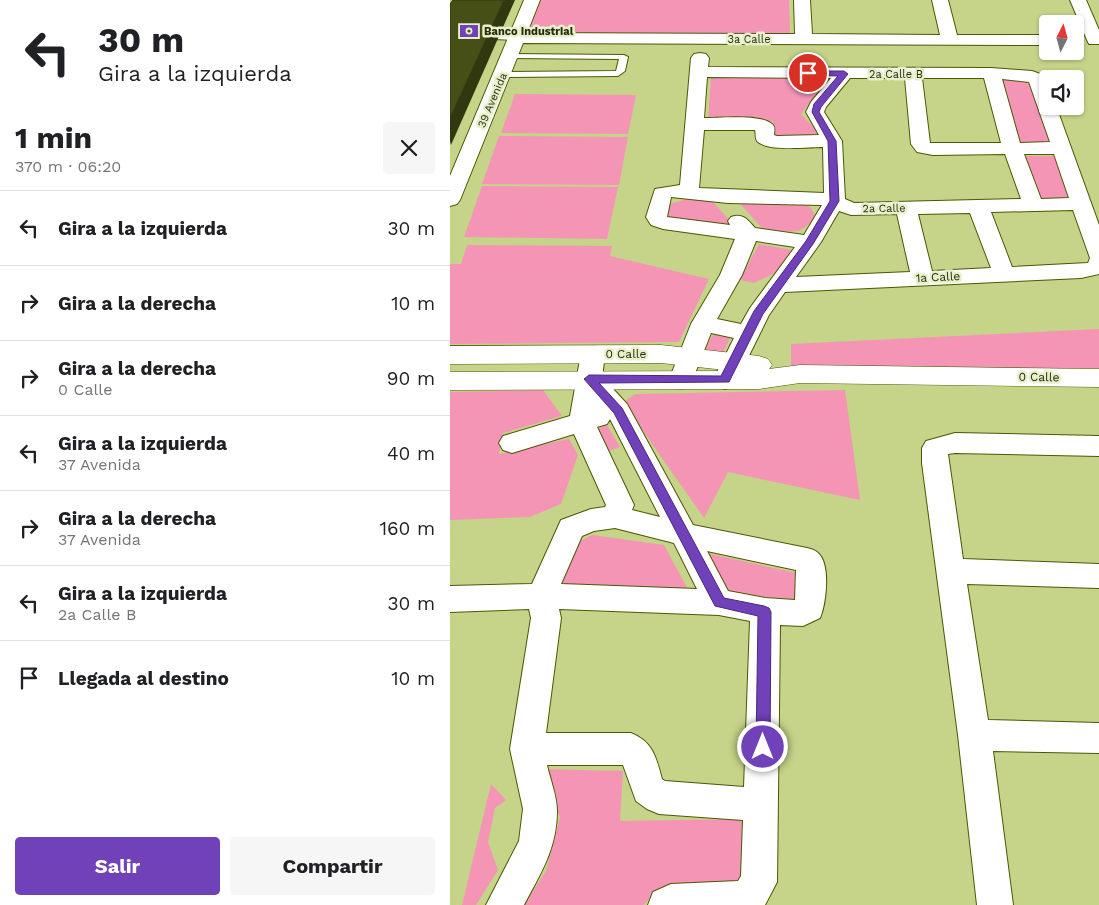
<!DOCTYPE html>
<html lang="es">
<meta charset="utf-8">
<style>
:root{--surface:#fff;--page:#f6f6f6;--text:#202124;--muted:#757577;--line:#e0e0e0;--accent:#7141b9}
body{margin:0;font-family:"Work Sans",sans-serif;background:var(--page);color:var(--text);height:100vh;display:flex;flex-direction:column;font-size:19px;white-space:nowrap}
*{box-sizing:border-box;margin:0}
p{font-size:16px;color:var(--muted)}
.icon{flex:none;width:28px;height:28px;fill:none;stroke:currentColor;stroke-width:2;stroke-linecap:round;stroke-linejoin:round}
.map{position:relative;flex:1;overflow:hidden}
.panel{display:flex;flex-direction:column;background:var(--surface);width:450px}
.panel>*{flex:none}
.banner{background:#fff;color:var(--text);overflow:hidden}
.needle{width:32px;rotate:6deg}
.controls{position:absolute;left:589px;top:15px;display:grid;gap:10px}
.controls a{display:grid;place-items:center;width:45px;height:45px;border-radius:5px;background:var(--surface);box-shadow:0 1px 4px #0004;font-size:25px}
.pin{position:absolute;display:grid;place-items:center;width:42px;height:42px;color:#fff;margin:-21px;border:2px solid #fff;border-radius:50%;box-shadow:0 1px 5px #0007}
.me{position:absolute;width:55px;margin:-28px;rotate:0deg;stroke-linejoin:round;filter:drop-shadow(0 0 4px #0008)}
.turn{display:flex;align-items:center;gap:18px;height:105px;padding:0 15px;font-size:22px}
.turn .icon{width:65px;height:65px;stroke-width:2.5}
.turn b{display:block;font-size:35px;line-height:42px}
.round{display:grid;place-items:center;flex:none;width:52px;height:52px;border-radius:5px;background:var(--page)}
.summary{display:flex;align-items:center;justify-content:space-between;height:85px;padding:0 15px}
h1{font-size:30px;font-weight:700;line-height:38px}
.action{display:flex;gap:10px;margin-top:auto;padding:10px 15px}
.action a{flex:1;height:58px;border-radius:5px;background:var(--accent);color:#fff;font-size:20px;font-weight:700;line-height:58px;text-align:center}
.action a+a{background:var(--page);color:var(--text)}
ul{padding:0;list-style:none}
li{display:flex;align-items:center;gap:15px;height:75px;padding:0 15px;border-top:1px solid var(--line)}
li div{flex:1}
li b{display:block;font-size:19px}
li em{font-style:normal}
main{display:flex;flex:1;min-height:0}
.map>svg:first-child{display:block}
</style>
<main>
<section class="panel">
<div class="banner">
<div class="turn"><svg class="icon" aria-label="left" viewBox="0 0 24 24"><path d="M17 20v-9H6M10 6l-5 5 5 5"/></svg><div><b>30 m</b>Gira a la izquierda</div></div>
</div>
<div class="summary"><div><h1>1 min</h1><p>370 m · 06:20</p></div><a class="round"><svg class="icon" aria-label="close" viewBox="0 0 24 24"><path d="M6 6l12 12M18 6L6 18"/></svg></a></div>
<ul>
<li><svg class="icon" aria-label="left" viewBox="0 0 24 24"><path d="M17 20v-9H6M10 6l-5 5 5 5"/></svg><div><b>Gira a la izquierda</b></div><em>30 m</em></li>
<li><svg class="icon" aria-label="right" viewBox="0 0 24 24"><path d="M7 20v-9h11M14 6l5 5-5 5"/></svg><div><b>Gira a la derecha</b></div><em>10 m</em></li>
<li><svg class="icon" aria-label="right" viewBox="0 0 24 24"><path d="M7 20v-9h11M14 6l5 5-5 5"/></svg><div><b>Gira a la derecha</b><p>0 Calle</p></div><em>90 m</em></li>
<li><svg class="icon" aria-label="left" viewBox="0 0 24 24"><path d="M17 20v-9H6M10 6l-5 5 5 5"/></svg><div><b>Gira a la izquierda</b><p>37 Avenida</p></div><em>40 m</em></li>
<li><svg class="icon" aria-label="right" viewBox="0 0 24 24"><path d="M7 20v-9h11M14 6l5 5-5 5"/></svg><div><b>Gira a la derecha</b><p>37 Avenida</p></div><em>160 m</em></li>
<li><svg class="icon" aria-label="left" viewBox="0 0 24 24"><path d="M17 20v-9H6M10 6l-5 5 5 5"/></svg><div><b>Gira a la izquierda</b><p>2a Calle B</p></div><em>30 m</em></li>
<li><svg class="icon" aria-label="arrive" viewBox="0 0 24 24"><path d="M6 21V4h12l-3 4 3 4H6"/></svg><div><b>Llegada al destino</b></div><em>10 m</em></li>
</ul>
<div class="action"><a>Salir</a><a>Compartir</a></div>
</section>
<div class="map">
<svg width="649" height="905" viewBox="0 0 649 905">
<rect width="100%" height="100%" fill="#c5d488"/>
<g fill="#f495b6">
<polygon points="90,0 339,0 340,34 78,34"/>
<polygon points="261,77 379,78 351,114 373,137 324,137 323,121 258,120"/>
<polygon points="550,78 584,78 605,147 570,147"/>
<polygon points="65,94 186,95 178,134 51,133"/>
<polygon points="49,136 178,137 169,185 32,184"/>
<polygon points="574,156 605,156 619,200 589,202"/>
<polygon points="32,186 168,187 157,239 14,237"/>
<polygon points="240,198 263,202 283,224 275,227 217,218 213,206"/>
<path d="M292,202L354,204L360,207L365,215C353,239 334,231 312,228L292,206L291,204Z"/>
<polygon points="309,244 342,250 333,269 304,283 290,280"/>
<polygon points="17,245 162,246 160,256 259,279 229,342 0,344 0,264 11,264"/>
<polygon points="649,329 649,368 341,369 341,344"/>
<polygon points="263,334 280,338 272,355 254,351"/>
<polygon points="93,390 112,416 53,433 49,454 119,439 128,455 111,504 80,517 0,520 0,392"/>
<polygon points="395,390 410,500 278,472 254,518 179,411 176,400 186,394"/>
<polygon points="157,425 170,447 159,451 146,429"/>
<polygon points="142,535 214,545 241,595 109,590 119,547"/>
<polygon points="251,552 351,574 349,599 275,595"/>
<polygon points="88,769 173,771 170,821 297,819 294,892 205,893 193,905 74,905 96,871 110,817"/>
<polygon points="41,784 56,800 45,808 38,842 48,870 26,905 12,905"/>
</g>
<g fill="none" stroke-linecap="round" stroke-linejoin="round">
<g stroke="#4c5700" stroke-width="2">
<g id="lane">
<polygon points="0,33 67,36 71,38 67,40 0,37"/>
<polygon points="57,54 174,55 178,57 175,71 168,76 49,77 49,73 52,72 166,71 169,59 60,58 57,58"/>
</g>
</g>
<g stroke="#4c5700" stroke-width="2">
<g id="street">
<polygon points="74,0 90,0 77,33 345,34 344,0 360,0 362,34 490,35 482,0 498,0 507,35 598,35 598,45 73,43 10,200 7,204 0,206 0,176"/>
<polygon points="620,0 636,0 649,30 649,44 639,44 637,40"/>
<path d="M250,53L256,54L259,58L258,67L541,68L582,71L593,75L596,79L598,106H606L649,225V274L631,278L335,292L319,315L284,386L275,389L266,386L263,380L284,338L261,333L240,386L231,389L222,386L219,380L241,324L270,275L285,239L213,229L201,225L196,217L205,189L230,185L241,58L244,54ZM257,77L381,78L361,102L356,112L369,135L327,136L324,135C324,131 326,127 322,124C312,114 269,118 254,118ZM400,78H455L461,144L467,152L483,155L555,154L571,199L404,203L395,199L392,141L374,112L376,107ZM472,78H534L551,143H480ZM552,79L579,82L600,142L570,143ZM254,130H305C306,133 305,138 307,141C317,152 358,147 373,147L374,193L249,188ZM574,154H604L619,198L591,199ZM221,197L278,203L372,205L354,235L305,228C297,219 293,213 281,217L278,221L280,225L217,217ZM623,210L640,258L638,263L562,267L541,212ZM389,211L401,215L447,214L460,272L346,277L371,242ZM520,213L541,268L482,271L468,214ZM306,241L345,247L300,308L291,324L267,319L292,275Z"/>
<path d="M143,346L151,348L155,354L152,377L177,404L243,525L357,548C361,549 365,550 368,553C381,564 376,604 370,618L353,626L330,625L327,882L315,905H198L203,892L221,884L288,881L291,876L293,820L209,814L197,809L186,801L173,765H97C100,779 107,796 107,811C107,848 91,873 74,905H36L69,841L73,809L60,749L81,618L79,609L0,612V586L82,584L111,520L141,509L155,507L156,505L124,434L62,453L53,450L49,443L53,436L120,416L131,354L135,348ZM160,419L210,517L182,510L184,505L147,427L157,424ZM165,528L224,543L247,589L111,584L132,536L144,531ZM257,551L346,570L345,600L315,598L278,591ZM109,609L269,615L300,621L294,787L215,781L212,779C206,757 203,742 181,733H96L111,618Z"/>
<polygon points="505,433 649,436 649,456 505,453 498,454 513,559 649,564 649,588 517,584 538,720 649,723 649,753 543,751 563,905 527,905 508,735 472,463 472,448 476,441"/>
</g>
</g>
<g stroke="#4c5700" stroke-width="1">
<polygon id="secondary" points="211,345 309,356 318,359 322,365 319,369 350,365 649,369 649,387 350,383 309,389 0,390 0,372 284,371 211,363 0,364 0,346"/>
</g>
<use href="#lane" fill="#fff" fill-rule="evenodd"/>
<use href="#street" fill="#fff" fill-rule="evenodd"/>
<use href="#secondary" fill="#fff" fill-rule="evenodd"/>
</g>
<polygon fill="#31370f" points="54,0 65,0 1,145 0,141 0,118"/>
<polygon fill="#464f16" stroke="#31370f" points="3,0 54,0 0,118 0,4"/>
<polygon fill="#7141b9" stroke="#492a78" points="358,71 394,71 398,74 371,107 369,112 386,141 389,201 363,244 313,314 279,382 149,383 172,408 274,598 314,606 319,608 321,612 320,747 318,752 313,754 308,752 306,747 308,616 265,606 164,413 134,379 139,375 271,376 304,311 356,241 380,201 378,141 362,112 364,104 388,76 355,75 354,73"/>
<defs>
<g id="bank-bare" transform="scale(1.5)"><path d="M-6-4H6V4H-6ZM0-2.3a2.3 2.3 0 1 0 0 4.6a2.3 2.3 0 1 0 0-4.6Z" fill="#7141b9" stroke="#e8f0cb" stroke-width="2.5" paint-order="stroke"/></g>
</defs>
<g fill-rule="evenodd">
<use href="#bank-bare" x="19" y="31"/>
</g>
<g text-anchor="middle" stroke-width="5" stroke-linejoin="round" paint-order="stroke">
<g font-size="11" font-weight="bold" fill="#272c0d" stroke="#e8f0cb" text-anchor="start">
<text x="34" y="35">Banco Industrial</text>
</g>
<g font-size="11" fill="#272c0d" stroke="#e8f0cb">
<text x="299" y="43">3a Calle</text>
<text x="446" y="78">2a Calle B</text>
<text transform="translate(42 100) rotate(-67)" y="4">39 Avenida</text>
<text transform="translate(434 208) rotate(-1)" y="4">2a Calle</text>
</g>
<g font-size="12" fill="#272c0d" stroke="#e8f0cb">
<text transform="translate(488 277) rotate(-3)" y="4">1a Calle</text>
<text x="176" y="358">0 Calle</text>
<text transform="translate(589 377) rotate(1)" y="4">0 Calle</text>
</g>
</g>
</svg>
<div class="controls">
<a><svg class="needle" viewBox="-14 -14 28 28"><path d="M0-13l5 13h-10z" fill="#e53935"/><path d="M0 13l5-13h-10z" fill="#757577"/></svg></a>
<a><svg class="icon" aria-label="sound" viewBox="0 0 24 24"><path d="M4 9h4l5-4v14l-5-4H4zM17 9q2 3 0 6"/></svg></a>
</div>
<div class="pin" style="left:358px;top:73px;background:#d93025"><svg class="icon" aria-label="arrive" viewBox="0 0 24 24"><path d="M6 21V4h12l-3 4 3 4H6"/></svg></div>
<svg class="me" style="left:313px;top:747px" viewBox="-20 -20 40 40"><circle r="17" fill="#7141b9" stroke="#fff" stroke-width="3"/><path d="M0-11L8 9 0 5-8 9z" fill="#fff"/></svg>
</div>
</main>
